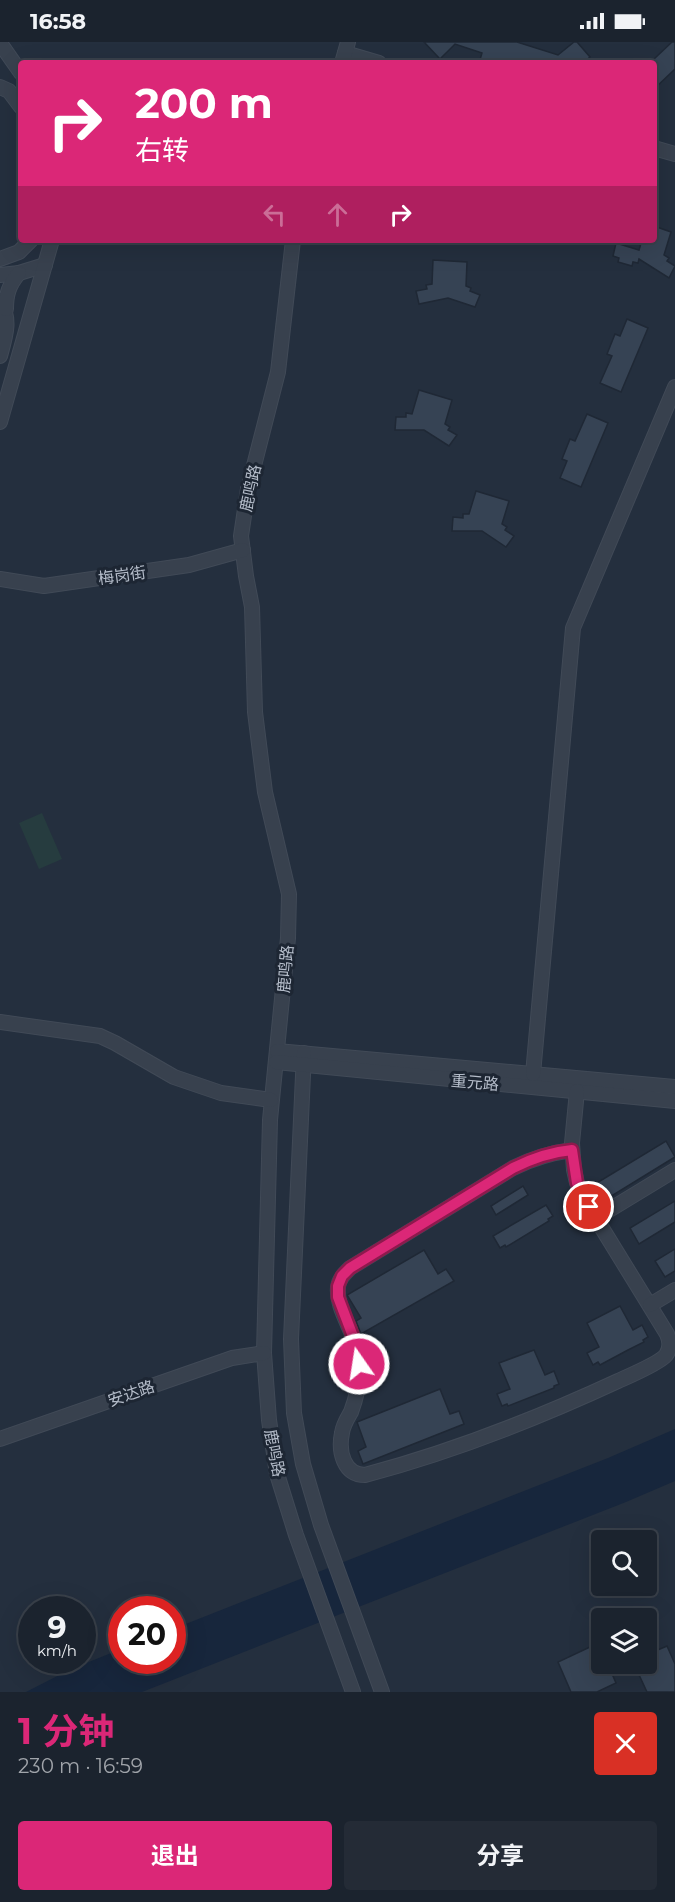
<!DOCTYPE html>
<html lang="zh">
<meta charset="utf-8">
<style>
:root{--surface:#1b232e;--page:#242b36;--text:#f1f3f6;--muted:#a0a4aa;--line:#39404a;--accent:#db2777}
body{margin:0;font-family:Montserrat,"Noto Sans SC",sans-serif;background:var(--page);color:var(--text);height:100vh;display:flex;flex-direction:column;font-size:22px;white-space:nowrap}
*{box-sizing:border-box;margin:0}
p{font-size:20px;color:var(--muted)}
.icon{flex:none;width:33px;height:33px;fill:none;stroke:currentColor;stroke-width:2;stroke-linecap:round;stroke-linejoin:round}
.map{position:relative;height:1650px;overflow:hidden}
.sheet{display:flex;flex-direction:column;background:var(--surface);flex:1}
.sheet>*{flex:none}
.hud{position:absolute;left:18px;top:18px;width:639px;height:183px;border-radius:6px;box-shadow:0 6px 24px #0002,0 0 0 2px var(--line);background:#db2777;color:#fff;overflow:hidden}
.buttons{position:absolute;left:591px;top:1488px;display:grid;gap:12px}
.buttons a{display:grid;place-items:center;width:66px;height:66px;border-radius:6px;background:var(--surface);box-shadow:0 6px 24px #0002,0 0 0 2px var(--line);font-size:30px}
.speed{position:absolute;left:18px;top:1554px;display:flex;gap:12px;font-size:30px;font-weight:700;text-align:center}
.speed>*{display:grid;place-content:center;width:78px;height:78px;border-radius:50%;background:var(--surface);box-shadow:0 6px 24px #0002,0 0 0 2px var(--line);line-height:1}
.speed small{font-size:15px;font-weight:400}
.speed .limit{border:9px solid #d22;background:#fff;color:#111}
.pin{position:absolute;display:grid;place-items:center;width:51px;height:51px;color:#fff;margin:-26px;border:3px solid #fff;border-radius:50%;box-shadow:0 2px 6px #0007}
.me{position:absolute;width:66px;margin:-33px;rotate:347deg;stroke-linejoin:round;filter:drop-shadow(0 0 4px #0008)}
.turn{display:flex;align-items:center;gap:21px;height:126px;padding:0 18px;font-size:27px}
.turn .icon{width:78px;height:78px;stroke-width:2.5}
.turn b{display:block;font-size:42px;line-height:51px}
.lanes{display:flex;align-items:center;height:57px;padding:0 18px;background:#0003;justify-content:center;gap:30px;direction:ltr}
.lanes .off{opacity:.35}
.round{display:grid;place-items:center;flex:none;width:63px;height:63px;border-radius:6px;background:var(--page)}
.summary{display:flex;align-items:center;justify-content:space-between;height:102px;padding:0 18px}
h1{font-size:36px;font-weight:700;line-height:45px;color:var(--accent)}
.primary-button{display:flex;gap:12px;margin-top:auto;padding:12px 18px}
.primary-button a{flex:1;height:69px;border-radius:6px;background:var(--accent);color:#fff;font-size:24px;font-weight:700;line-height:69px;text-align:center}
.primary-button a+a{background:var(--page);color:var(--text)}
.status{display:flex;justify-content:space-between;align-items:center;height:42px;padding:0 30px;background:var(--surface);direction:ltr}
.status svg{height:16px;fill:currentColor}
.map>svg:first-child{display:block}
</style>
<div class="status"><b>16:58</b><svg viewBox="0 0 49 12"><path d="M0 12V9h3v3zM5 12V6h3v6zM10 12V3h3v9zM15 12V0h3v12zM26 1h20v11H26zM47 4h2v5h-2z"/></svg></div>
<div class="map">
<svg width="675" height="1650" viewBox="0 0 675 1650">
<rect width="100%" height="100%" fill="#242f3e"/>
<polygon fill="#263c3f" points="42,771 62,817 39,827 19,781"/>
<polygon fill="#17263c" points="675,1387 675,1439 626,1460 142,1650 26,1650 69,1628 121,1607 122,1618 172,1618 173,1587 608,1416"/>
<g fill="#364354" stroke="#1f2835" stroke-width="1.5">
<polygon points="424,0 517,0 558,13 574,0 577,0 590,15 583,21 479,21 482,11 455,2 440,17"/>
<polygon points="672,0 675,0 675,27 654,47 654,17"/>
<polygon points="654,184 671,190 664,213 669,216 667,219 675,224 669,236 639,217 638,221 633,220 632,224 618,220 619,216 613,214 616,201 639,208 642,198 654,198"/>
<polygon points="433,218 467,220 466,244 471,246 470,249 480,253 475,265 448,256 419,262 416,249 427,247 426,243 432,242"/>
<polygon points="627,277 648,286 621,350 600,341 612,314 607,312 615,292 620,294"/>
<polygon points="419,348 452,358 445,382 450,385 448,388 457,393 449,404 424,388 395,388 396,375 406,375 406,371 412,372"/>
<polygon points="587,372 608,381 581,445 560,436 567,419 562,417 570,397 575,399"/>
<polygon points="476,449 509,459 502,482 507,485 505,488 514,494 506,505 482,489 452,489 453,475 463,476 463,472 469,472"/>
<polygon points="666,1099 675,1115 605,1158 595,1142"/>
<polygon points="523,1144 528,1153 496,1173 491,1164"/>
<polygon points="675,1159 675,1180 639,1202 630,1186"/>
<polygon points="546,1163 553,1174 548,1177 549,1179 506,1205 505,1203 500,1206 493,1194"/>
<polygon points="675,1207 675,1229 665,1235 655,1219"/>
<polygon points="424,1208 438,1232 446,1227 454,1239 361,1292 356,1279 361,1276 347,1253"/>
<polygon points="620,1264 633,1288 642,1283 648,1295 643,1298 644,1300 628,1308 600,1323 598,1320 593,1323 587,1311 599,1305 587,1281"/>
<polygon points="534,1308 545,1333 554,1329 559,1342 554,1344 554,1346 508,1364 507,1362 502,1364 497,1352 510,1347 499,1321"/>
<polygon points="440,1347 450,1372 459,1369 464,1382 363,1422 358,1409 366,1405 357,1380"/>
<polygon points="592,1604 603,1628 609,1625 616,1641 597,1650 571,1650 558,1620"/>
<polygon points="667,1604 675,1622 675,1650 647,1650 634,1622 646,1622 646,1613"/>
</g>
<g fill="none" stroke-linecap="round" stroke-linejoin="round">
<g stroke="#414a57" stroke-width="16">
<g id="minor">
<polyline points="0,1 21,31"/>
<polyline points="345,11 379,21"/>
<polyline points="342,21 348,0"/>
<polyline points="0,45 9,49 21,65"/>
<polyline points="654,106 675,112"/>
<polyline points="293,198 278,330 248,447 241,494 246,534 252,565 255,670 265,750 289,852 288,896 270,1078 264,1311 269,1378 277,1432 296,1493 353,1650"/>
<polyline points="0,217 19,210 31,198"/>
<polyline points="0,233 19,231 45,223"/>
<path d="M0,258C11,277 6,293 0,314"/>
<path d="M6,267C6,252 9,243 19,231"/>
<polyline points="0,380 52,198"/>
<polyline points="0,537 44,544 189,523 243,508"/>
<polyline points="0,980 100,994 115,1001 174,1035 221,1051 271,1058"/>
<polyline points="277,1009 675,1045"/>
<polyline points="304,1011 291,1297 294,1371 303,1422 321,1483 382,1650"/>
<polyline points="276,1020 675,1059"/>
<polyline points="533,1032 573,586 675,345"/>
<path d="M572,1108C550,1111 533,1116 513,1126L350,1226C344,1232 339,1237 338,1245C336,1263 349,1282 354,1298C358,1310 360,1322 359,1334C359,1347 355,1359 351,1370C347,1377 343,1383 342,1391C338,1410 344,1433 365,1433C452,1410 536,1377 618,1339C629,1334 660,1321 666,1313C671,1306 670,1299 667,1292L589,1165L577,1141L574,1128L572,1101L577,1049"/>
<polyline points="596,1176 675,1128"/>
<polyline points="650,1263 675,1248"/>
<polyline points="0,1397 232,1316 264,1311"/>
</g>
</g>
<use href="#minor" stroke="#38414e" stroke-width="14"/>
</g>
<g fill="none" stroke-linecap="round" stroke-linejoin="round">
<g stroke="#8e194d" stroke-width="15">
<path id="route" d="M359,1322L354,1297L338,1255V1244L342,1234L350,1226L513,1126C533,1116 550,1110 572,1108L577,1141L589,1165"/>
</g>
<use href="#route" stroke="#db2777" stroke-width="10"/>
</g>
<g text-anchor="middle" stroke-width="6" stroke-linejoin="round" paint-order="stroke">
<g font-size="16" fill="#b4bcc9" stroke="#1d2633">
<text transform="translate(250 446) rotate(-78)" y="6">鹿鸣路</text>
<text transform="translate(122 533) rotate(-8)" y="6">梅岗街</text>
<text transform="translate(285 927) rotate(-85)" y="6">鹿鸣路</text>
<text transform="translate(475 1040) rotate(5)" y="6">重元路</text>
<text transform="translate(131 1351) rotate(-19)" y="6">安达路</text>
<text transform="translate(275 1411) rotate(79)" y="6">鹿鸣路</text>
</g>
</g>
</svg>
<div class="buttons">
<a><svg class="icon" aria-label="search" viewBox="0 0 24 24"><circle cx="10" cy="10" r="6"/><path d="M15 15l6 6"/></svg></a>
<a><svg class="icon" aria-label="layers" viewBox="0 0 24 24"><path d="M12 4l9 5-9 5-9-5zM3 14l9 5 9-5"/></svg></a>
</div>
<div class="speed"><div>9<small>km/h</small></div><div class="limit">20</div></div>
<div class="pin" style="left:589px;top:1165px;background:#d93025"><svg class="icon" aria-label="arrive" viewBox="0 0 24 24"><path d="M6 21V4h12l-3 4 3 4H6"/></svg></div>
<svg class="me" style="left:359px;top:1322px" viewBox="-20 -20 40 40"><circle r="17" fill="#db2777" stroke="#fff" stroke-width="3"/><path d="M0-11L8 9 0 5-8 9z" fill="#fff"/></svg>
<div class="hud">
<div class="turn"><svg class="icon" aria-label="right" viewBox="0 0 24 24"><path d="M7 20v-9h11M14 6l5 5-5 5"/></svg><div><b>200 m</b>右转</div></div>
<div class="lanes"><svg class="icon off" aria-label="left" viewBox="0 0 24 24"><path d="M17 20v-9H6M10 6l-5 5 5 5"/></svg><svg class="icon off" aria-label="ahead" viewBox="0 0 24 24"><path d="M12 20V5M6 11l6-6 6 6"/></svg><svg class="icon" aria-label="right" viewBox="0 0 24 24"><path d="M7 20v-9h11M14 6l5 5-5 5"/></svg></div>
</div>
</div>
<section class="sheet">
<div class="summary"><div><h1>1 分钟</h1><p>230 m · 16:59</p></div><a class="round" style="background:#d93025;color:#fff"><svg class="icon" aria-label="close" viewBox="0 0 24 24"><path d="M6 6l12 12M18 6L6 18"/></svg></a></div>
<div class="primary-button"><a>退出</a><a>分享</a></div>
</section>
